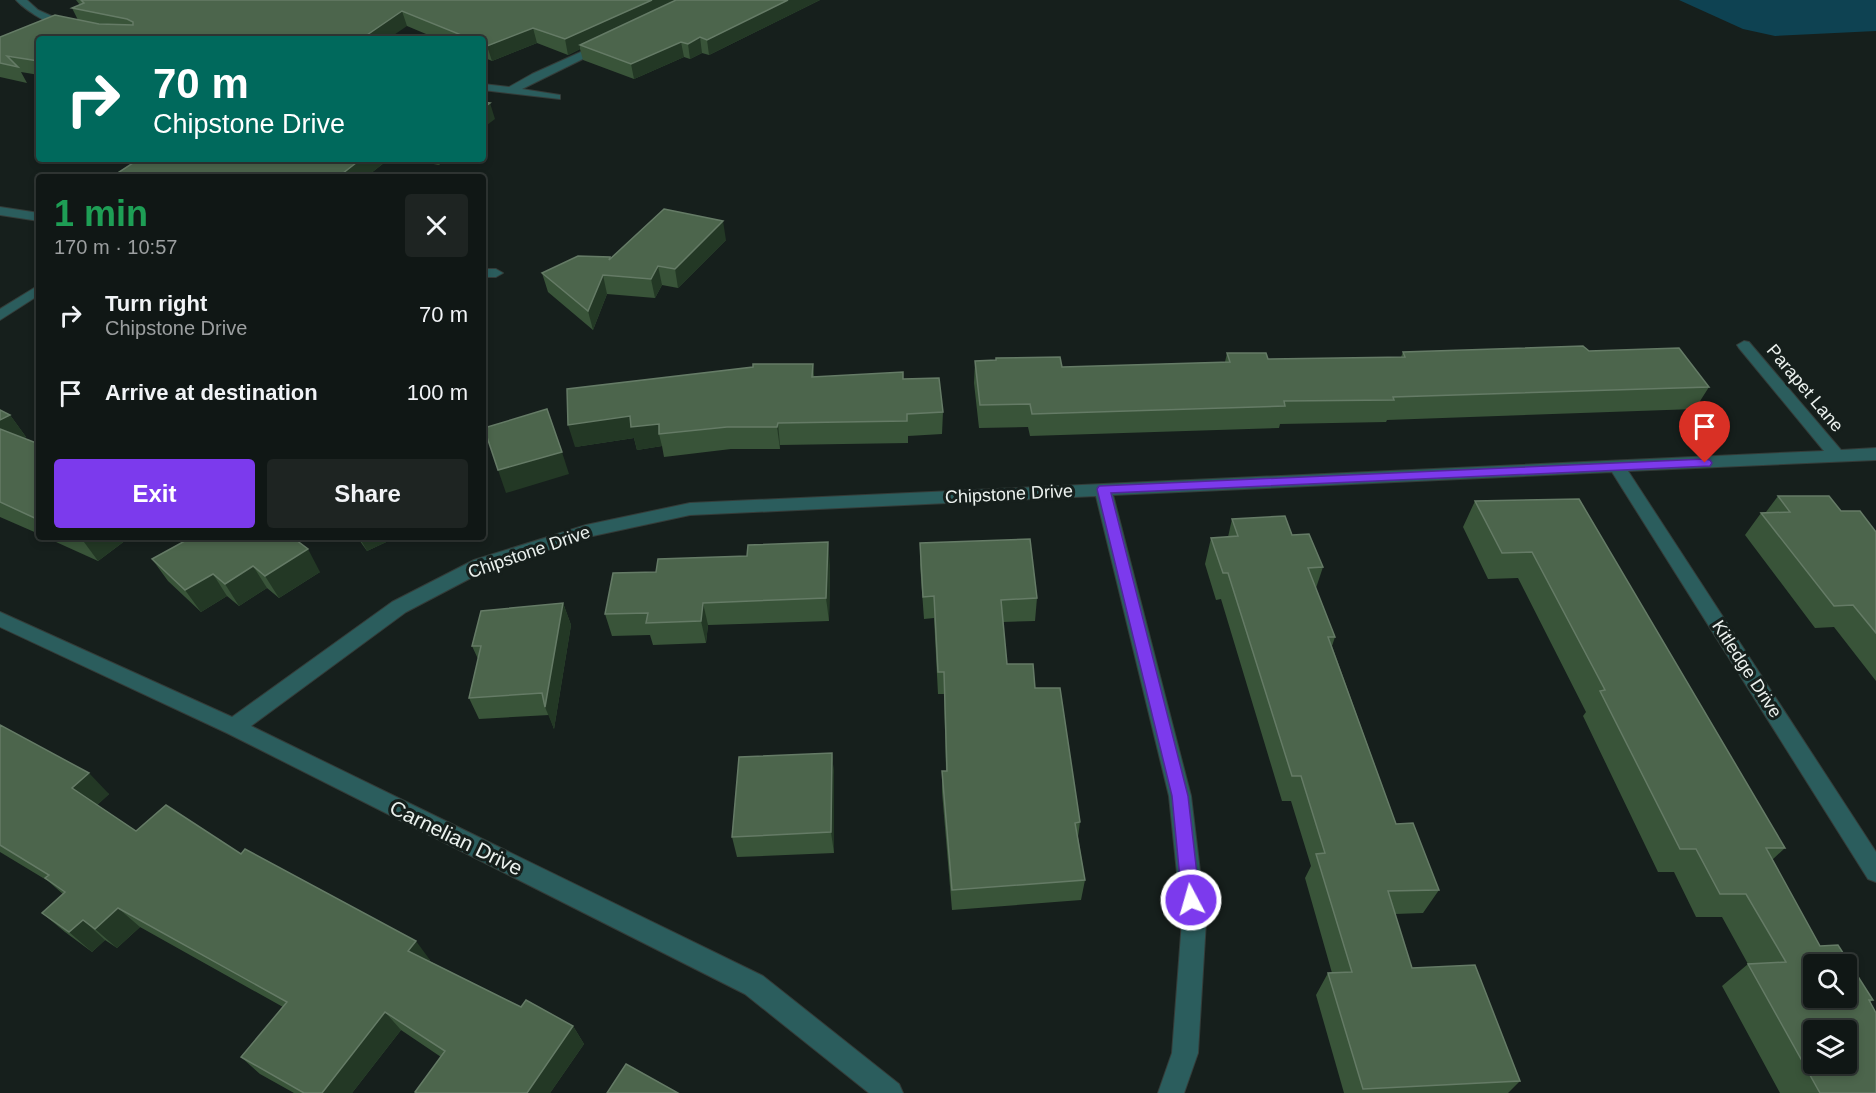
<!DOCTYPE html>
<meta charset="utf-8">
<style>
:root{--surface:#101715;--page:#1e2422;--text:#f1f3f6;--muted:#9c9fa0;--line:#303634;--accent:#7c3aed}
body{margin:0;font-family:Arial,sans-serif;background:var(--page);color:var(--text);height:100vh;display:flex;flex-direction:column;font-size:22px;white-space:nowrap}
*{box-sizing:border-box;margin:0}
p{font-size:20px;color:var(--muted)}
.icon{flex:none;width:33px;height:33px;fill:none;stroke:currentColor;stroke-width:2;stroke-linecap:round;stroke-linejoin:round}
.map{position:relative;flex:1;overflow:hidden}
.details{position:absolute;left:36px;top:174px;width:450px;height:366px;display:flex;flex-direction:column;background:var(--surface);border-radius:6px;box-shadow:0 3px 9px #0003,0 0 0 2px var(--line)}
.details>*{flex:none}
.top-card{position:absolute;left:36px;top:36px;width:450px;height:126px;border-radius:6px;box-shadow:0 3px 9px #0003,0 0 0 2px var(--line);background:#00695c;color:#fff;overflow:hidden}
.tools{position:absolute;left:1803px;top:954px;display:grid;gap:12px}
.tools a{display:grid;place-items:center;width:54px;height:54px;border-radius:6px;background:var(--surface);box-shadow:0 3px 9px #0003,0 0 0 2px var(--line);font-size:30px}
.pin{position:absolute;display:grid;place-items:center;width:51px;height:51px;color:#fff;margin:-62px -26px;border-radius:50% 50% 50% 0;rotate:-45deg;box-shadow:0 0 6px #0007}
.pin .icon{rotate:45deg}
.me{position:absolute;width:66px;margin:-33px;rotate:354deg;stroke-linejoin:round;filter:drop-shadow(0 0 4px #0008)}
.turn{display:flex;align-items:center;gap:21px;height:126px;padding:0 18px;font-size:27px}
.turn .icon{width:78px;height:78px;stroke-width:2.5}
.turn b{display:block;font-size:42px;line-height:51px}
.round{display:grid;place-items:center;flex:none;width:63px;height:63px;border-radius:6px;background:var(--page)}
.headline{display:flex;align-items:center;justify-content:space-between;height:102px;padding:0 18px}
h1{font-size:36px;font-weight:600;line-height:45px;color:#1e9e55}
.cta{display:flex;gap:12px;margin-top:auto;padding:12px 18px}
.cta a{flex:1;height:69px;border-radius:6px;background:var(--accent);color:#fff;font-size:24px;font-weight:600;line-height:69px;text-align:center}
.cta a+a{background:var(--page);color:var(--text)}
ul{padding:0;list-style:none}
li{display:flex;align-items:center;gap:18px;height:78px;padding:0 18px}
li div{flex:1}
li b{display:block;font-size:22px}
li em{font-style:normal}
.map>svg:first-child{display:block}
</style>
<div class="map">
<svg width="1876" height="1093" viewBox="0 0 1876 1093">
<rect width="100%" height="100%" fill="#161f1c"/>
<polygon fill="#0e4252" points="1679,0 1876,0 1876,31 1775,36 1743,29"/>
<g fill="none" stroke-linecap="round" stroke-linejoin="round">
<g stroke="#343c39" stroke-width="2">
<g id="minor">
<path d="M16,0H27L38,10L74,26C62,35 25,10 16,0Z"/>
<polygon points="603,42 608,45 607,47 522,89 560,95 560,99 483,90 483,84 509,87 532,74"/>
<polygon points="0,207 39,213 39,221 0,215"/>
<polygon points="483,269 496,269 503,273 496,277 483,277"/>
<polygon points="39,285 39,295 0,320 0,309"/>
<polygon points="1744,341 1749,342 1841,450 1876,448 1876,460 1628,471 1876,852 1876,882 1868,879 1612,472 1113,495 1191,796 1206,921 1198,1053 1184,1093 1158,1093 1172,1053 1182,921 1169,796 1096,496 690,515 588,537 486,570 406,612 251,726 763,976 899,1084 903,1093 869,1093 745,994 227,733 0,627 0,612 232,717 392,602 474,560 586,525 690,503 1824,451 1739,348 1737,345"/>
</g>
</g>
<use href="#minor" fill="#2b5d5d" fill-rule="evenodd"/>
</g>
<g fill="#395439">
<polygon points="76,0 820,0 709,55 702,53 690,59 684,57 634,79 583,60 580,49 568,55 537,43 492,61 483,57 483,39 438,39 407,26 39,39 39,75 21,72 27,83 0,77 0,37 78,20 72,8 80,5"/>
<polygon points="139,159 389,159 366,177 118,177 116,174"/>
<polygon points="406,159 446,159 439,165"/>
<polygon points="726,240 678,288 662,285 655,298 607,294 593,330 548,292 542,273 610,259"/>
<polygon points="1589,351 1709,387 1695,409 1387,420 1386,422 1280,424 1279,428 1030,436 1028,427 979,428 974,383 975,361 1062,367 1225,362 1227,353 1268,359 1401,357 1403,352"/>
<polygon points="813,364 814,376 903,379 943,412 942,434 908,436 908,443 780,445 780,449 731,449 664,457 662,446 637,450 634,438 575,447"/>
<polygon points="0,410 10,415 26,437 24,438 39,444 39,534 0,517"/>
<polygon points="1778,496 1841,511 1876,532 1876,681 1834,627 1815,628 1745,535 1761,513 1766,512"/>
<polygon points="1579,499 1785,848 1772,860 1820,946 1873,1000 1870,1002 1876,1093 1780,1093 1722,986 1748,964 1722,917 1696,917 1674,872 1658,872 1583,716 1586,712 1518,578 1488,579 1463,527 1475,501"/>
<polygon points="1232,519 1292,535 1323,567 1316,588 1335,637 1332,646 1396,824 1439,890 1423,913 1395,914 1412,968 1520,1081 1508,1093 1344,1093 1316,995 1328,973 1332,973 1305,878 1311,866 1291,801 1282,801 1221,599 1216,600 1205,564 1211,538 1228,537"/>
<polygon points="45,537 130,537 98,561"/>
<polygon points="357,537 397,537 367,551"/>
<polygon points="920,543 1037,598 1035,621 1003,622 1007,664 1035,688 1080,822 1078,837 1085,880 1081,900 952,910 942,792 942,771 946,771 944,694 938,694 934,618 924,619 920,565"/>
<polygon points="152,559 320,572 279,598 267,588 239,606 227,596 201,612 168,581"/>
<polygon points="830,565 829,621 708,625 706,643 653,645 650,635 612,636 605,614"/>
<polygon points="563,603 571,625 554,729 549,715 479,719 469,698 478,659 472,646"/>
<polygon points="0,725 109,794 97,805 136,831 241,854 430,960 429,961 521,1007 573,1026 584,1044 550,1093 416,1093 441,1057 401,1030 352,1093 294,1093 260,1074 241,1057 283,1007 140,927 117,948 105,940 92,952 65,932 42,913 63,894 48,881 0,852"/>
<polygon points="832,753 834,775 834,853 737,857 732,837"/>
</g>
<g fill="#233825">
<polygon points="652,0 687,0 580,45 580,49 568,55 565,39"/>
<polygon points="788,0 820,0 709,55 707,40"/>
<polygon points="402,11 407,26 388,39 361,39"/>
<polygon points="533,28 537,43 492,61 487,46"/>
<polygon points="700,37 702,53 690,59 688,44"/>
<polygon points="681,42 684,57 634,79 631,64"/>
<polygon points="490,103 495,119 483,128 483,108"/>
<polygon points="361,159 389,159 366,177 338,177"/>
<polygon points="437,159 446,159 439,165"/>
<polygon points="723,221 726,240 678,288 675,269"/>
<polygon points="658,266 662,285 655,298 651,279"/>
<polygon points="603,275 607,294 593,330 588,311"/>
<polygon points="10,415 26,437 9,448 0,436 0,420"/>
<polygon points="630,416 659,424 659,434 662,446 637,450 634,438 575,447 568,425"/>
<polygon points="778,423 780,445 780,449 777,427"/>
<polygon points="562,452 569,474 506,493 498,470"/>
<polygon points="83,537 130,537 98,561 81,538"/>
<polygon points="359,537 397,537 367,551"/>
<polygon points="828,542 830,565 829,621 826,598"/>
<polygon points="308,549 320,572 279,598 265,576"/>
<polygon points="253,566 267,588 239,606 225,584"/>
<polygon points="213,574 227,596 201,612 185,590"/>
<polygon points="563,603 571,625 554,729 545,707"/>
<polygon points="703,603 708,625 706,643 701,621"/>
<polygon points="832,753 834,775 834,853 831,832"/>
<polygon points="89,773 109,794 93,809 72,788"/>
<polygon points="118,908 140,927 117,948 95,929"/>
<polygon points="83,920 105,940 92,952 69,932"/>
<polygon points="416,941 430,960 422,970 408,951"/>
<polygon points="385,1012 401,1030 352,1093 322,1093"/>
<polygon points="573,1026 584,1044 550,1093 527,1093"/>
</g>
<g fill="#4c654c" stroke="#657b66" stroke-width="1.5" fill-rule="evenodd">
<polygon points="81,0 652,0 565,39 533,28 487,46 483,44 483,39 471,39 402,11 361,39 39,39 39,61 7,56 18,67 0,63 0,37 55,15 99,24 133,25 133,22 127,19 72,8 84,3"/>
<polygon points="676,0 788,0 707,40 700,37 688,44 681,42 631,64 580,45"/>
<polygon points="483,102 490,103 483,108"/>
<polygon points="139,159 361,159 338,177 136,177 116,174"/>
<polygon points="664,209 723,221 675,269 658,266 651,279 603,275 588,311 542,273 578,256 610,257 609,260"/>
<polygon points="1583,346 1589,351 1679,348 1709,387 1393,397 1394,400 1284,401 1285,406 1032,414 1030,404 980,405 975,361 996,360 996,358 1060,357 1062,367 1230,362 1227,353 1266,353 1268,359 1405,357 1403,352"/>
<polygon points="753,364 813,364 812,377 903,372 903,379 939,378 943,412 907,414 907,421 778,423 777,427 727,427 659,434 659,424 631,427 630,416 568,425 567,389 753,367"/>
<polygon points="547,409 562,452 498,470 484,428"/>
<polygon points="0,410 10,415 0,420"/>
<polygon points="0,429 39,444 39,520 0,502"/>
<polygon points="1778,496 1829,496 1841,511 1860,511 1876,532 1876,633 1853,605 1834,606 1761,513 1790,512"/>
<path d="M1579,499L1785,848H1766L1820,946L1838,945L1873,1000H1869L1876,1013V1093H1820L1748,964L1786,962L1746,894H1720L1696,849H1680L1600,691L1605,690L1532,552L1502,553L1475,501ZM1814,964H1846V998H1814ZM1814,1030H1846V1064H1814Z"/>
<polygon points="1285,516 1292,535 1309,534 1323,567 1308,568 1335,637 1328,637 1396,824 1413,823 1439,890 1388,891 1412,968 1475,965 1520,1081 1363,1089 1328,973 1352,972 1316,854 1325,853 1301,776 1292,776 1228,573 1223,573 1211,538 1238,536 1232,519"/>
<polygon points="192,537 292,537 308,549 265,576 253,566 225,584 213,574 185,590 152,559"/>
<polygon points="1030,539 1037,598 1001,600 1007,664 1033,664 1035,688 1060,688 1080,822 1075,823 1085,880 952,890 942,771 947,771 944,672 938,672 934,596 923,597 920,543"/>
<polygon points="828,542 826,598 703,603 701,621 646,623 648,613 605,614 613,573 656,572 658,559 747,556 748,545"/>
<polygon points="563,603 545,707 542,693 469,698 481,646 472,646 481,611"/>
<polygon points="0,725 89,773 72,788 136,831 166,805 241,854 245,849 416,941 408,951 521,1007 526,1000 573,1026 527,1093 417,1093 415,1092 445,1051 385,1012 322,1093 304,1093 241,1057 287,1002 118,908 95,929 83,920 69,932 42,913 65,892 45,878 49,875 0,845"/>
<polygon points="832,753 831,832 732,837 739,757"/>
<polygon points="626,1064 678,1093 607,1093"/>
</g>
<polygon fill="#7c3aed" stroke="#51269a" stroke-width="1.5" points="1705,459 1710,460 1712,463 1710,466 1111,493 1188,796 1200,900 1198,906 1191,908 1185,906 1182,900 1172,796 1097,489 1099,486"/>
<g text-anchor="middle" stroke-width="6" stroke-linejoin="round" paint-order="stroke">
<g font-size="18" fill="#ebf1ee" stroke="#161f1c">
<text transform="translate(1805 388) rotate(50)" y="6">Parapet Lane</text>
<text transform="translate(1009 494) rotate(-3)" y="6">Chipstone Drive</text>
<text transform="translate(529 552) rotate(-19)" y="6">Chipstone Drive</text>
<text transform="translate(1747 669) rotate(57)" y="6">Kitledge Drive</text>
</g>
<g font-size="21" fill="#ebf1ee" stroke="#161f1c">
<text transform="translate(456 838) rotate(26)" y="7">Carnelian Drive</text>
</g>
</g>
</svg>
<div class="tools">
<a><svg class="icon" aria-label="search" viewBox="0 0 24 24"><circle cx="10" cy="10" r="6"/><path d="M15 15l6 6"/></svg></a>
<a><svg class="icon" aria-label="layers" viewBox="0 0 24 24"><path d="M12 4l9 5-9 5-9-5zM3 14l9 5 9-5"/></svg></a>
</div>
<div class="pin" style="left:1705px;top:463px;background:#d93025"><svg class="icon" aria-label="arrive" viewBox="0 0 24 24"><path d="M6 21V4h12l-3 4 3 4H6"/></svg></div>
<svg class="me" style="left:1191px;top:900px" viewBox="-20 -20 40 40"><circle r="17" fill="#7c3aed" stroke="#fff" stroke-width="3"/><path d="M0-11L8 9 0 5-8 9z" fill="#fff"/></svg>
<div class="top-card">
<div class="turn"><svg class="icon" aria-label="right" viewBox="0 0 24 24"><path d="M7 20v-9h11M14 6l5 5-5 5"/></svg><div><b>70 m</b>Chipstone Drive</div></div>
</div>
<section class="details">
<div class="headline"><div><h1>1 min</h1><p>170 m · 10:57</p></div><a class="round"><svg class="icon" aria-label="close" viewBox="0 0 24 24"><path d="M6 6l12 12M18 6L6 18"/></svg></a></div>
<ul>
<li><svg class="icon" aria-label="right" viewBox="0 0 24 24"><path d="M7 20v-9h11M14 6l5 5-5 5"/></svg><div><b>Turn right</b><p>Chipstone Drive</p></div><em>70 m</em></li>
<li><svg class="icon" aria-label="arrive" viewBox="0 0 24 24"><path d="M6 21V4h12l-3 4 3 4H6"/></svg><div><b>Arrive at destination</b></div><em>100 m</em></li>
</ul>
<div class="cta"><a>Exit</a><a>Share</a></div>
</section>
</div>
